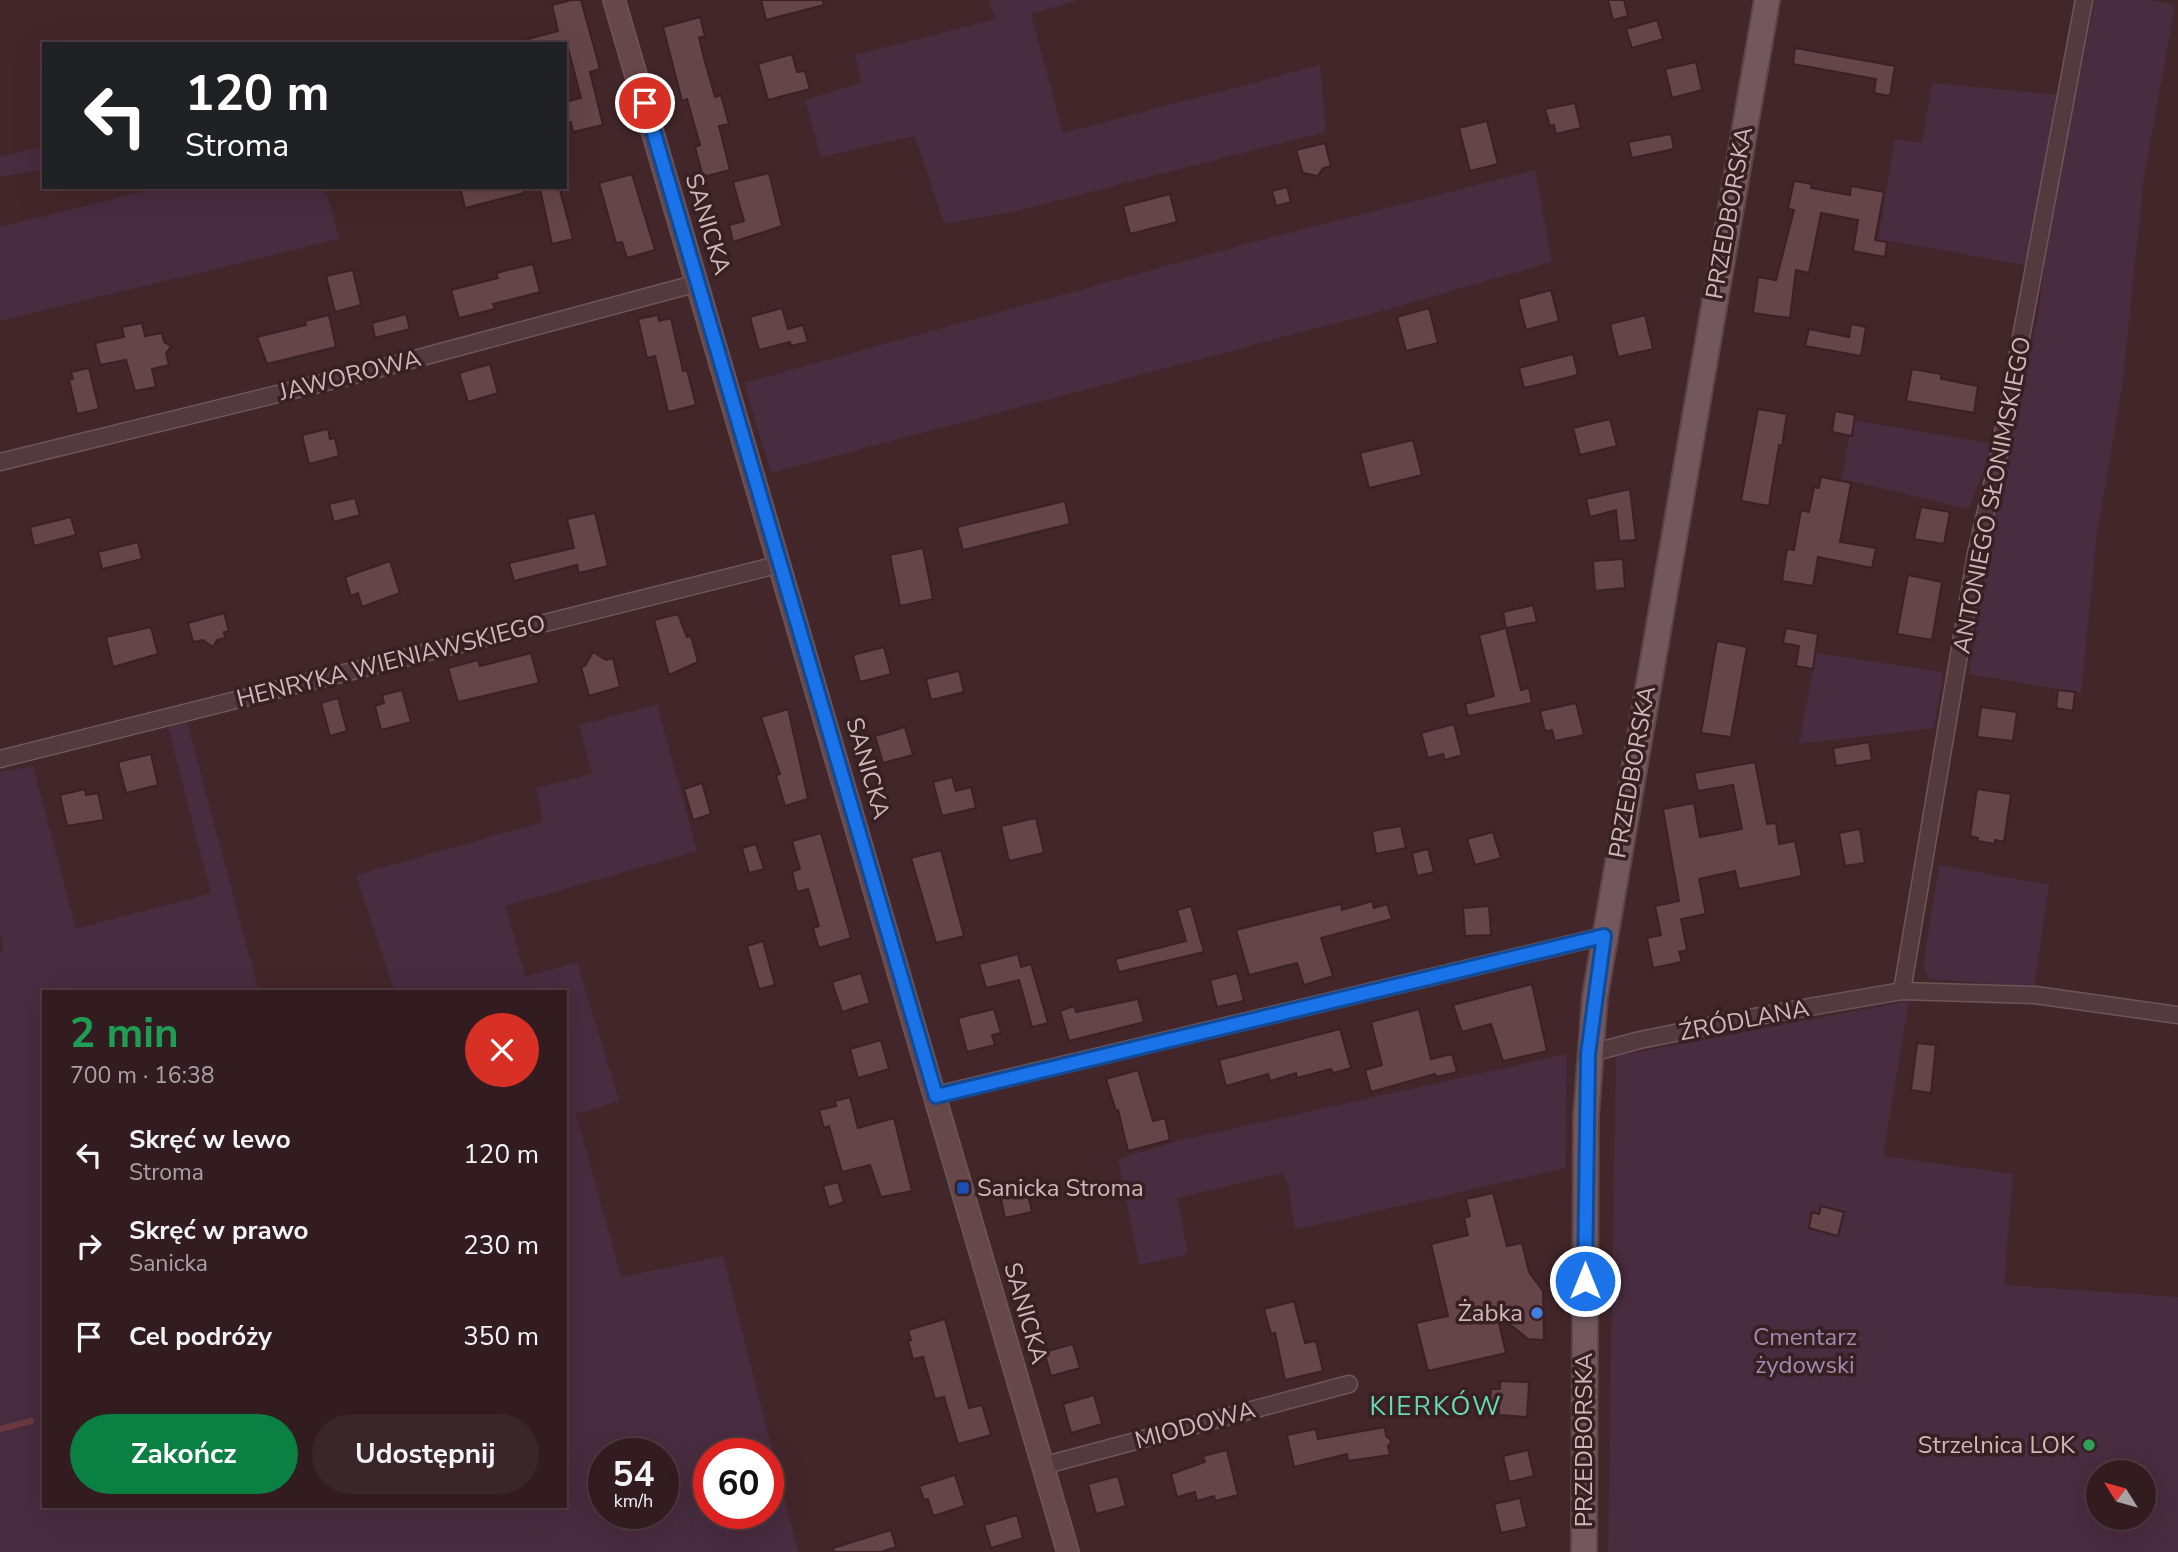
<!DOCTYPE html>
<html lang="pl">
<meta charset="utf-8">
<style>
:root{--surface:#321c20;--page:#3a2529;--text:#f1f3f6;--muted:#a8a1a5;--line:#4d3a3e;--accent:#0b8043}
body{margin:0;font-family:"Nunito Sans",sans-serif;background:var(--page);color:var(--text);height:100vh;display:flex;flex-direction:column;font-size:26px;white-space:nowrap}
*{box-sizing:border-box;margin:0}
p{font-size:23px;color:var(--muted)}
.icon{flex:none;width:38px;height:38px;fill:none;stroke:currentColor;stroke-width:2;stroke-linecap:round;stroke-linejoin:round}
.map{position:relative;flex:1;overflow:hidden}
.drawer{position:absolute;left:42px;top:990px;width:525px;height:518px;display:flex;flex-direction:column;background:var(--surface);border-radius:0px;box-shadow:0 7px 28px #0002,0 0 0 2px var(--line)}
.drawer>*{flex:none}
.hud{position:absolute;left:42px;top:42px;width:525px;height:147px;border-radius:0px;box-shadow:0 7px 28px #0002,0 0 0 2px var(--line);background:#202124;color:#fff;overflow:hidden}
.needle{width:46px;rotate:307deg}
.fabs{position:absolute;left:2086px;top:1460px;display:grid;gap:14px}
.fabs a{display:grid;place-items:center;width:70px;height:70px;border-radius:50%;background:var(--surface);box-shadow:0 7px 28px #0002,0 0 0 2px var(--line);font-size:35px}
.speed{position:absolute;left:588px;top:1438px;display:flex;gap:14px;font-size:35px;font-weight:700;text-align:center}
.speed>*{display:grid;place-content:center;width:91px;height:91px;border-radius:50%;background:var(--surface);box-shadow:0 7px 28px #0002,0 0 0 2px var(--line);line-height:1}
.speed small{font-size:18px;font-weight:400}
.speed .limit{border:10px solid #d22;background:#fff;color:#111}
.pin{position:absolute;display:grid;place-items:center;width:60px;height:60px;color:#fff;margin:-30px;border:4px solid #fff;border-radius:50%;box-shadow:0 2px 7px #0007}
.me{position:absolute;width:77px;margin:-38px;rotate:0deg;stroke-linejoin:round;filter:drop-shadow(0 0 5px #0008)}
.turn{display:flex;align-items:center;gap:24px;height:147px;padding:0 28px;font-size:32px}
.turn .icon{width:91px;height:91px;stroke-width:2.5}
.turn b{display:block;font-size:49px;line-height:60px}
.round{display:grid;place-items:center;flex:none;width:74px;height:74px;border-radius:37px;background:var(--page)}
.headline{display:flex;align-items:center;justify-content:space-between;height:119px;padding:0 28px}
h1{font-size:42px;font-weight:700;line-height:52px;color:#1e9e55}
.button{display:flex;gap:14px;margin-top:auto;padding:14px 28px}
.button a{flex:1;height:80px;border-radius:42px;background:var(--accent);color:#fff;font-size:28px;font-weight:700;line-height:80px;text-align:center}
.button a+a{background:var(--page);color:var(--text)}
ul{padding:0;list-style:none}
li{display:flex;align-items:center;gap:21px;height:91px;padding:0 28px}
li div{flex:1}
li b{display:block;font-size:26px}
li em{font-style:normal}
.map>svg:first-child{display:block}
</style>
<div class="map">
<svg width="2178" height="1552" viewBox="0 0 2178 1552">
<rect width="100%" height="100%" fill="#43262a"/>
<g fill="#482c3f" fill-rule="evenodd">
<polygon points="989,0 1079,0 1031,14 1063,133 1320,65 1326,132 1011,212 944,224 915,136 821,157 805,100 862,83 855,55 995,19"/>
<polygon points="2095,0 2149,0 2175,5 2144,177 2122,387 2097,534 2081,693 1969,674 1990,526 2038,317 2050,219"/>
<polygon points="1932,83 2060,95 2025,265 1878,239 1895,139 1922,143"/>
<polygon points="44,146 44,170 0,177 0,157"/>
<polygon points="1535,170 1552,262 1389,309 771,473 744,383 1242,245"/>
<polygon points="144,187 325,187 339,239 0,321 0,227 145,191"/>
<polygon points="1852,420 1993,444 1969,509 1842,479"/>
<polygon points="1816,653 1943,672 1934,728 1799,744"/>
<path d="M657,705L697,851L506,906L525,977L577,962L619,1101L576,1114L621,1277L723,1256L798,1552H0V952L4,950L0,934V772L33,766L76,929L211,893L168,727L187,722L259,992H44V1507H565V992H395L356,875L543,822L536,788L592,774L579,725ZM604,1454H663V1514H604ZM709,1454H768V1514H709Z"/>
<polygon points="1939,865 2049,885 2034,987 1929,979 1923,967"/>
<path d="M1909,1001L1883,1156L2013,1174L2004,1285L2178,1297V1552H1608L1616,1056ZM2098,1472H2144V1517H2098Z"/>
<polygon points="1567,1054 1565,1168 1295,1230 1288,1183 1283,1173 1177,1198 1188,1254 1139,1265 1118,1159 1177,1141"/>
</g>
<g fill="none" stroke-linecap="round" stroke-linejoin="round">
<polyline stroke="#6a3941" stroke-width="6" points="0,1429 31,1421"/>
</g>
<g fill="#65454a" stroke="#3a2125" stroke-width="2">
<polygon points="572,0 581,0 600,69 590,72 603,125 573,132 571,122 565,123 565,102 581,98 567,44 529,44 528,39 558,31 552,5"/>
<polygon points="761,0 823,0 824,5 766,20"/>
<polygon points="1608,0 1624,0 1628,16 1613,20"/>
<polygon points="700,17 705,36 699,38 704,58 715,97 721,95 729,124 719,126 730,170 703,177 695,147 700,145 687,99 682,101 663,27"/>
<polygon points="1657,20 1663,39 1632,48 1626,29"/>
<polygon points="1795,48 1895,66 1890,96 1874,93 1876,79 1793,64"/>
<polygon points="792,54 797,72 805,71 810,89 768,100 758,64"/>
<polygon points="1696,62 1702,90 1672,98 1665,69"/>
<polygon points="1575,103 1581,128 1556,134 1554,125 1550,126 1545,109"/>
<polygon points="1487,121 1498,164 1470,171 1459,128"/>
<polygon points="1671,134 1674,149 1632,158 1628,142"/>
<polygon points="1325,143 1331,166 1323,168 1318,176 1303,173 1296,150"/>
<polygon points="769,173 782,226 733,242 729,225 744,221 733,182"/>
<polygon points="632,174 655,250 627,258 622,242 616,243 599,183"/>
<polygon points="1794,181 1812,184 1811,188 1850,195 1851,186 1884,192 1875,240 1887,242 1885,257 1853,251 1858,220 1821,213 1809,273 1796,270 1790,318 1753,313 1758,277 1776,280 1794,210 1788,209"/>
<polygon points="460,187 524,187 524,193 465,208"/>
<polygon points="559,187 573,239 552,244 540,189"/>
<polygon points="1287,187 1291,202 1276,206 1272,191"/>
<polygon points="1170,194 1177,222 1130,234 1123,206"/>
<polygon points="533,264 540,292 493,304 495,309 459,318 451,290 498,278 496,273"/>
<polygon points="353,270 361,305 335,312 326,276"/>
<polygon points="1551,290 1559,321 1526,330 1518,299"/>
<polygon points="782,308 788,329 803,325 808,342 791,346 790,342 759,350 750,317"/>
<polygon points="1429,308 1438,343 1406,351 1397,317"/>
<polygon points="406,314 410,329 375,338 372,323"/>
<polygon points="329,315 336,347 267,364 257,337 306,325 305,321"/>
<polygon points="658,315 659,321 671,318 683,371 687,370 696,405 668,412 655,356 647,358 638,319"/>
<polygon points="1645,315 1653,349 1618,357 1610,324"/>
<polygon points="142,323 145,336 162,333 164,342 171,346 166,354 169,365 152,369 156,387 135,391 126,360 100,365 95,343 124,337 122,327"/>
<polygon points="1851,324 1866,327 1861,356 1805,346 1809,329 1849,337"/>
<polygon points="1573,354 1578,375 1524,388 1519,368"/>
<polygon points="490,364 498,393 468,402 459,373"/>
<polygon points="89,368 99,409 77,414 69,380 73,379 71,372"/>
<polygon points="1912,369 1941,374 1941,379 1978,386 1974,413 1906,401"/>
<polygon points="1758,409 1787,414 1782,446 1779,445 1769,506 1741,501"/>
<polygon points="1835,411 1855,415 1852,436 1832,432"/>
<polygon points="1610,419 1617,446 1580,455 1573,428"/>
<polygon points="328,429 330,439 335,438 339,456 309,464 302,435"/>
<polygon points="1413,440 1422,475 1369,488 1360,453"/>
<polygon points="1821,477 1851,483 1840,542 1876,548 1872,568 1818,557 1813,586 1782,581 1787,549 1794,550 1801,510 1809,512 1814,487 1819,488"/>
<polygon points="1630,489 1636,540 1619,541 1616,510 1590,517 1586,499"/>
<polygon points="355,498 360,515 334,522 329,504"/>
<polygon points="1065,501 1070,524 963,550 957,527"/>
<polygon points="1921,507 1950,512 1944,544 1914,539"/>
<polygon points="595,513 608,566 579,573 577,565 514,581 509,563 574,548 567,519"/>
<polygon points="71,517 76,535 34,546 30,527"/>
<polygon points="138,542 142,559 102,569 98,552"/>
<polygon points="923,548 933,599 900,606 890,555"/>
<polygon points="1623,559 1625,588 1595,591 1593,561"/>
<polygon points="390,561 400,593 362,607 358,593 351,596 345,577"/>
<polygon points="1908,575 1942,582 1932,640 1897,634"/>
<polygon points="1533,605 1537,622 1506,628 1521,690 1529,688 1532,703 1468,716 1465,704 1494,696 1479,635 1506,628 1503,612"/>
<polygon points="224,613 229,631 224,632 225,638 217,640 213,647 203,640 193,642 188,623"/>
<polygon points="678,614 687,637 691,636 698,662 669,675 654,620"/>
<polygon points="151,627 158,654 113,667 106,637"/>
<polygon points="1786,628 1818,634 1813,669 1796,666 1799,646 1783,643"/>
<polygon points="1717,641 1747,647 1731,737 1701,733"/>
<polygon points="884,647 891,674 860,682 853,655"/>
<polygon points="593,652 606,660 613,658 620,687 589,696 581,667 585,666"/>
<polygon points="531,653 539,683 458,702 448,668 478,660 480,666"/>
<polygon points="959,671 964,692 931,700 926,679"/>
<polygon points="402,690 411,722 381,730 375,706 384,703 382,695"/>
<polygon points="2058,690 2075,692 2073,711 2056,708"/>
<polygon points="338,698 347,731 330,736 321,703"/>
<polygon points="1576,703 1584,735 1555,741 1552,730 1545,731 1540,711"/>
<polygon points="1981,707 2017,712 2013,741 1977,737"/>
<polygon points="788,709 808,799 785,806 776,775 780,774 761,717"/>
<polygon points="1454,724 1462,755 1445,760 1443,754 1428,758 1421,733"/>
<polygon points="905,727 913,755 883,763 875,736"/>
<polygon points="1869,742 1872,760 1836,766 1833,748"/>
<polygon points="151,754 158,785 126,793 118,762"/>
<polygon points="1755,762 1767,824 1776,823 1779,844 1795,841 1802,876 1739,889 1735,871 1699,879 1706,914 1681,919 1687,950 1679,952 1682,962 1653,968 1647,938 1661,935 1655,906 1679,901 1663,809 1694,803 1700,837 1742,829 1733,785 1698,791 1694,773"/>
<polygon points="952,777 956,791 971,787 976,808 942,816 933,782"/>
<polygon points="702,783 711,814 693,820 684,789"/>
<polygon points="85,789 86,795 98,793 104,820 67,826 60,795"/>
<polygon points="1977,789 2011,794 2004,842 1995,840 1995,844 1978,841 1978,838 1970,836"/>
<polygon points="1036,818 1044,853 1009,861 1001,826"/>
<polygon points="1401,826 1406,848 1376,854 1372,831"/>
<polygon points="1860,829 1865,863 1845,866 1839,833"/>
<polygon points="1493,832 1501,858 1475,865 1467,839"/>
<polygon points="821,833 851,938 819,948 813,928 819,926 808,889 797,892 792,872 800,869 792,841"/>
<polygon points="756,844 764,869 749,873 742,848"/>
<polygon points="1428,849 1434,872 1417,876 1412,853"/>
<polygon points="941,850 964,936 936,943 911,858"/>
<polygon points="1372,901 1374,908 1387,904 1392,919 1321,938 1333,976 1304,985 1297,963 1249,975 1236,930 1341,904 1342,910"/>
<polygon points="1191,906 1204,952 1119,972 1115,959 1186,941 1177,910"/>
<polygon points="1489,906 1491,935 1465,936 1463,908"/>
<polygon points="763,941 775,985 759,989 747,946"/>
<polygon points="1018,954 1021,967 1031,964 1048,1023 1032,1027 1019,980 986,988 979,964"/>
<polygon points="861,973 870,1003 842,1012 832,982"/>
<polygon points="1237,973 1244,1001 1217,1007 1210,980"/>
<polygon points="1532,984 1547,1051 1503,1061 1491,1024 1462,1032 1453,1005"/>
<polygon points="1138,999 1144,1022 1069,1041 1060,1011 1074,1006 1076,1012"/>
<polygon points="994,1009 1001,1033 992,1035 995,1045 967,1052 958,1018"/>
<polygon points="1419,1009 1431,1059 1452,1054 1457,1072 1436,1077 1435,1074 1371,1092 1365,1070 1382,1065 1371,1022"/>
<polygon points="1340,1029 1351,1068 1333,1073 1331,1069 1297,1078 1296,1073 1270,1081 1268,1074 1226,1086 1219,1060"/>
<polygon points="881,1040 889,1069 858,1078 850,1049"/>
<polygon points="1917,1043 1936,1045 1931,1093 1911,1090"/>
<polygon points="1138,1070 1153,1121 1165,1118 1170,1140 1128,1151 1118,1110 1116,1111 1106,1079"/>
<polygon points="850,1097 858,1128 894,1118 912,1191 881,1197 870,1165 842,1172 829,1126 824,1128 819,1110 836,1106 835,1101"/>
<polygon points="1025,1179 1032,1212 1005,1218 998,1185"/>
<polygon points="838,1182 844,1202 829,1207 823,1186"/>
<polygon points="1493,1193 1507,1246 1522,1243 1529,1272 1543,1291 1544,1340 1528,1339 1497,1314 1506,1353 1428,1371 1416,1323 1448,1316 1431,1244 1468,1235 1464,1218 1470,1216 1466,1199"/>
<polygon points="1821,1206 1844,1212 1838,1236 1809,1228 1812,1212 1819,1214"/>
<polygon points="1294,1301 1305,1343 1316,1341 1323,1371 1285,1380 1275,1333 1271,1334 1264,1309"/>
<polygon points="945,1319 969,1408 982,1405 991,1435 958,1444 944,1397 935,1399 923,1357 913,1359 908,1341 911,1340 908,1330"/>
<polygon points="1073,1344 1080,1368 1051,1376 1044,1352"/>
<polygon points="1500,1381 1529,1382 1527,1417 1499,1415 1499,1410 1490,1401 1491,1389 1500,1389"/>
<polygon points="1094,1395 1102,1424 1071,1433 1063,1404"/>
<polygon points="1385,1427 1386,1436 1392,1441 1388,1446 1390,1455 1348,1461 1347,1454 1294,1467 1287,1435 1316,1429 1318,1439"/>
<polygon points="1227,1450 1238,1495 1215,1501 1214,1496 1197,1501 1195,1492 1177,1497 1171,1474 1205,1462 1203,1456"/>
<polygon points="1528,1450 1534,1476 1509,1482 1503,1456"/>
<polygon points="955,1475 965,1506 933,1516 928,1499 924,1500 919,1486"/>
<polygon points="1118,1476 1126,1506 1096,1514 1088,1484"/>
<polygon points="1520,1498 1527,1527 1501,1533 1494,1504"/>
<polygon points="1017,1515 1023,1538 991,1548 984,1525"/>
<polygon points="891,1530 896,1547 881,1552 834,1552 833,1548"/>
</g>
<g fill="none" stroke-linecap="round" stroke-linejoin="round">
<g stroke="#6d5659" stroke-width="19">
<g id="street">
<polyline points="0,462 355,375 698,283"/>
<polyline points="0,759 781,564"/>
<polyline points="1902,991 1976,554 1999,455 2084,0"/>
<polyline points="1588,1054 1640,1040 1769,1014 1902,991 2035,995 2178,1015"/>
<polyline points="936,1095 1604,936"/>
<polyline points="1042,1466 1349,1384"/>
</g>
</g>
<g stroke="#6d5659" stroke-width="24">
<polyline id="secondary" points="614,0 1068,1552"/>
</g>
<g stroke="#5c4447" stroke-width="28">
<polyline id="primary" points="1584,1552 1586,1116 1595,996 1767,0"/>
</g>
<use href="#street" stroke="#533a3e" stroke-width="16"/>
<use href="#secondary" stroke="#66484b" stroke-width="21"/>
<use href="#primary" stroke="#72585c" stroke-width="24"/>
</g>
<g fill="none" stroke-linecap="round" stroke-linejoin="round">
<g stroke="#114b97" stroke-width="18">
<polyline id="route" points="645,103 936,1096 1604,936 1588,1054 1585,1281"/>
</g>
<use href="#route" stroke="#1a73e8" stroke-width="12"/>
</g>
<rect fill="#1a4fb4" stroke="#381f22" stroke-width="2.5" x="956" y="1181" width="14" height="14" rx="3.5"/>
<circle fill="#3f7fe0" stroke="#381f22" stroke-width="2.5" cx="1537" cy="1313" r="7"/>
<circle fill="#2e9e5b" stroke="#381f22" stroke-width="2.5" cx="2089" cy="1445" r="7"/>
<g text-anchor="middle" stroke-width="7" stroke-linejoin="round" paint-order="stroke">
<g font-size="24" fill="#ccb8ba" stroke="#381f22">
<text transform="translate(1729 213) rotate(-80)" y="8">PRZEDBORSKA</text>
<text transform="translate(708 224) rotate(73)" y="8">SANICKA</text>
<text transform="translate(350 375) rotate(-14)" y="8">JAWOROWA</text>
<text transform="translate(1992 495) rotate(-79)" y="8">ANTONIEGO SŁONIMSKIEGO</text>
<text transform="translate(391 661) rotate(-14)" y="8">HENRYKA WIENIAWSKIEGO</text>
<text transform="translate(868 768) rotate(74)" y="8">SANICKA</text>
<text transform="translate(1632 772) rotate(-80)" y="8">PRZEDBORSKA</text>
<text transform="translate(1744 1020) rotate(-11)" y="8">ŹRÓDLANA</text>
<text transform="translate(1026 1313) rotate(74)" y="8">SANICKA</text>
<text transform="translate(1195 1425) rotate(-15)" y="8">MIODOWA</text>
<text transform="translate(1584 1440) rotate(-90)" y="8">PRZEDBORSKA</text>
</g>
<g font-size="24" fill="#ccb8ba" stroke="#381f22" text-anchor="end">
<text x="977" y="1196" text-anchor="start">Sanicka Stroma</text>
<text x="1523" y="1321">Żabka</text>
<text x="2075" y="1453">Strzelnica LOK</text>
</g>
<g font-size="24" fill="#9e8bb1" stroke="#381f22">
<text x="1805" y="1345">Cmentarz<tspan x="1805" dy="28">żydowski</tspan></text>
</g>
<g font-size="26" letter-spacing="2" fill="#66d9b7" stroke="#381f22">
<text x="1436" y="1415">KIERKÓW</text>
</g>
</g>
</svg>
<div class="fabs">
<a><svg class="needle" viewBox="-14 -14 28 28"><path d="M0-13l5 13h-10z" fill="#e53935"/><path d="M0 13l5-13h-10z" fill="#a8a1a5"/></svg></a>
</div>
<div class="speed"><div>54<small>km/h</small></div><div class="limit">60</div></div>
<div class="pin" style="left:645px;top:103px;background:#d93025"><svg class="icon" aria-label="arrive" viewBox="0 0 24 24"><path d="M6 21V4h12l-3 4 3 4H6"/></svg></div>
<svg class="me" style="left:1585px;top:1281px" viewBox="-20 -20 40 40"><circle r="17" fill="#1a73e8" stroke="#fff" stroke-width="3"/><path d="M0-11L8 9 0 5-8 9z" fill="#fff"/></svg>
<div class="hud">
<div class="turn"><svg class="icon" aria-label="left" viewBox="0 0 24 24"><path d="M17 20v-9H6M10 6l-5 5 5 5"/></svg><div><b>120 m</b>Stroma</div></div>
</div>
<section class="drawer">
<div class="headline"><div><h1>2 min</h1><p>700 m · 16:38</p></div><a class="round" style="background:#d93025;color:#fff"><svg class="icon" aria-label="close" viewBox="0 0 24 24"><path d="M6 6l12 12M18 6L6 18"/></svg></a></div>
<ul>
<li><svg class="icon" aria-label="left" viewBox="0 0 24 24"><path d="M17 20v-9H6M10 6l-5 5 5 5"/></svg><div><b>Skręć w lewo</b><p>Stroma</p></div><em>120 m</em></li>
<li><svg class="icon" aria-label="right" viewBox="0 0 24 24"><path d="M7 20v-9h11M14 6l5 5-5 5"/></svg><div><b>Skręć w prawo</b><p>Sanicka</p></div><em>230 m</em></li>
<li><svg class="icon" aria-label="arrive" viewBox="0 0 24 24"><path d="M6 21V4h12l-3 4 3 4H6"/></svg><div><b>Cel podróży</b></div><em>350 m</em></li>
</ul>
<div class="button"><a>Zakończ</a><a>Udostępnij</a></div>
</section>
</div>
